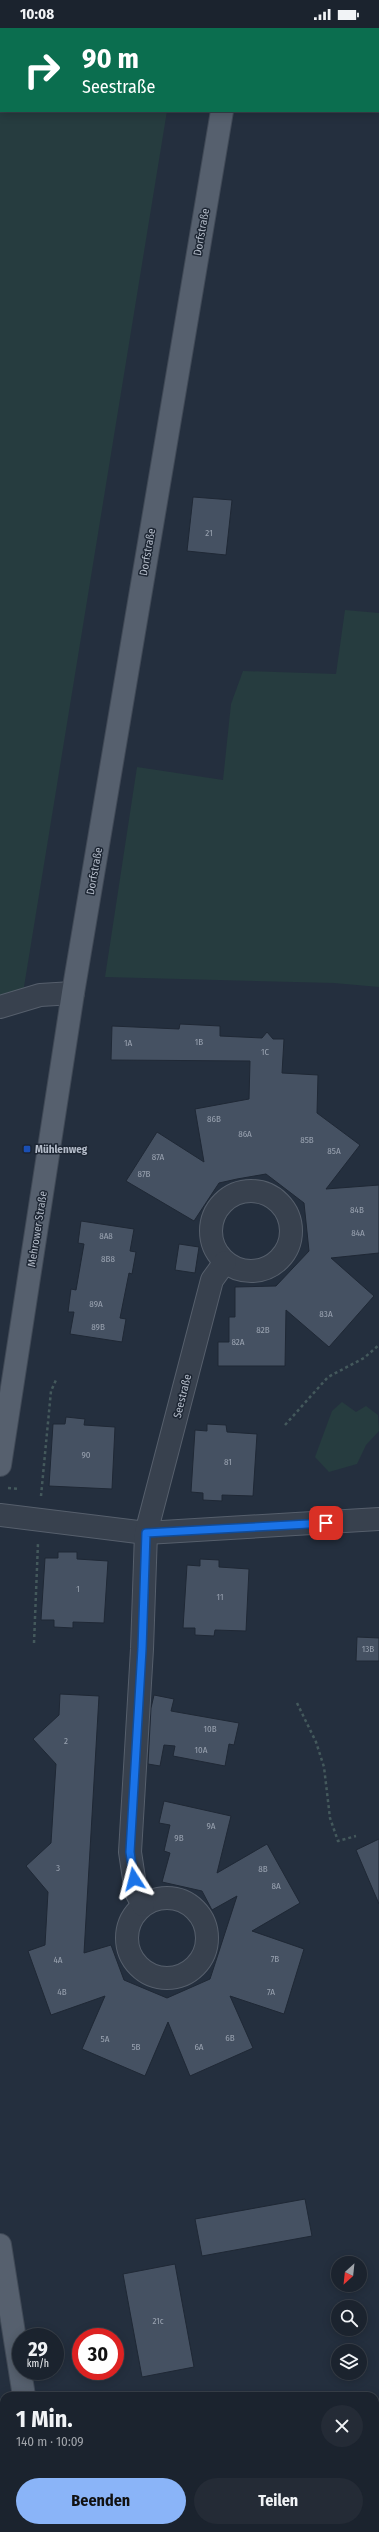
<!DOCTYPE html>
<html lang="de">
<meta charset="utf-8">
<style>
:root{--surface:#1b232e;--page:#242b36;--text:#f1f3f6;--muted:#a0a4aa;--line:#39404a;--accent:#8ab4f8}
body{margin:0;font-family:"Fira Sans Condensed",sans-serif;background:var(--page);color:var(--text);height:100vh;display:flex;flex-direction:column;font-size:15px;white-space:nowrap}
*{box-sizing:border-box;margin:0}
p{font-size:13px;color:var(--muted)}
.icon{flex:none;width:22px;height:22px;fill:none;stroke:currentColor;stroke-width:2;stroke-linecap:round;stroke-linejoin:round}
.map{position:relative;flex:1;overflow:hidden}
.drawer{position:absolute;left:0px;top:2364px;width:379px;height:140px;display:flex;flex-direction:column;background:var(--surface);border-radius:12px 12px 0 0;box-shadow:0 2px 10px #0003,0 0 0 1px var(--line)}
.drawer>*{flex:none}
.banner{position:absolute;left:0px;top:0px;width:379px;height:84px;box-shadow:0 2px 10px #0003,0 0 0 1px var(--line);background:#0b6e4f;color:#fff;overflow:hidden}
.needle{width:26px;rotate:207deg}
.fabs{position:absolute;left:331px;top:2228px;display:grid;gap:8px}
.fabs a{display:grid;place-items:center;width:36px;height:36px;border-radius:50%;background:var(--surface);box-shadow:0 2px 10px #0003,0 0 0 1px var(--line);font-size:20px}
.speed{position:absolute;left:12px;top:2300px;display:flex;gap:8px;font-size:20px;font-weight:700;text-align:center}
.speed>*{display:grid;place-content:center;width:52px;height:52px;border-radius:50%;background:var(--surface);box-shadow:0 2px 10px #0003,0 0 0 1px var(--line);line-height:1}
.speed small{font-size:10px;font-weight:400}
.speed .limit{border:6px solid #d22;background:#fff;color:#111}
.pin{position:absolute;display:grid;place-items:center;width:34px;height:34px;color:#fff;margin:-17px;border-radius:8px;box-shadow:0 2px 6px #0006}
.me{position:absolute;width:44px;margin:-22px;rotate:351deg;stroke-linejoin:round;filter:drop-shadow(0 0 3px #0008)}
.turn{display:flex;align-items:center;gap:14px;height:84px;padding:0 16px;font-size:18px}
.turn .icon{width:52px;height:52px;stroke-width:2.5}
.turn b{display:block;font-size:28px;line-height:34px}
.round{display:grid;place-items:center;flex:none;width:42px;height:42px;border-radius:21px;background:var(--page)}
.summary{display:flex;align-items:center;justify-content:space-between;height:68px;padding:0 16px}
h1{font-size:24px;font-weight:700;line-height:30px}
.button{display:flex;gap:8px;margin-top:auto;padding:8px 16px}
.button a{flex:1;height:46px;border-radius:24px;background:var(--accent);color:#111;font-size:16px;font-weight:700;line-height:46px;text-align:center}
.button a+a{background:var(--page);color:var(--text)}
.status{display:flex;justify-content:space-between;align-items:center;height:28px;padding:0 20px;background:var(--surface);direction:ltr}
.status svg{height:11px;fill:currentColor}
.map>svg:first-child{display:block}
</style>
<div class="status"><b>10:08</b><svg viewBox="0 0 49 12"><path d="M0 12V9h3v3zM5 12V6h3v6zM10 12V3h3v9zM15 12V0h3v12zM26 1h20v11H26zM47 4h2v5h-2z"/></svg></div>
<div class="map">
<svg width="379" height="2504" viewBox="0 0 379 2504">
<rect width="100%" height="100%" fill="#242f3e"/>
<g fill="#263c3f">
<polygon points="0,0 181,0 1,1 1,83 167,83 23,965 0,972"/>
<polygon points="345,582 379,585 379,959 334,955 105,949 137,739 223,752 231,676 243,643 336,646"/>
<polygon points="342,1374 356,1384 366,1378 378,1387 379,1403 366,1417 357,1436 329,1444 315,1429 332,1383"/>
</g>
<polygon fill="#394c67" points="138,2500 251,2500 252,2504 141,2504"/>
<g fill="#455162" stroke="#1f2835">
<polygon points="193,469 232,472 226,527 187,523"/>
<polygon points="180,996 220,998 220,1008 262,1010 267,1004 273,1011 284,1011 282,1045 318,1047 317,1085 360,1117 326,1161 379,1157 379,1225 331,1230 374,1268 329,1319 286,1282 285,1338 218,1338 218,1314 229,1314 229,1289 235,1289 235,1259 276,1258 309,1223 304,1175 266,1146 237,1151 219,1155 194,1193 126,1153 157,1104 204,1134 195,1081 249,1071 250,1033 111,1032 112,998 179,1001"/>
<polygon points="81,1193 134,1201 130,1223 136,1224 132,1246 129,1245 120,1290 126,1291 122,1314 70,1306 74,1284 68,1284 71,1261 76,1262 84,1216 78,1215"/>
<polygon points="179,1216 199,1219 195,1245 175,1242"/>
<polygon points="66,1389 85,1391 84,1397 115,1399 112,1461 49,1458 53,1396 65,1396"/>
<polygon points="207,1396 226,1397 227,1404 257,1406 253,1468 222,1467 222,1473 203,1472 203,1465 191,1464 195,1402 207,1403"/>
<polygon points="58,1524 77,1524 77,1531 108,1533 104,1595 73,1594 73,1600 54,1599 54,1592 41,1592 45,1530 58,1530"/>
<polygon points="200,1531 219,1532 219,1539 249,1541 246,1603 215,1602 214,1608 195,1607 195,1600 183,1600 187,1537 200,1538"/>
<polygon points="357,1609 379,1610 379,1633 356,1633"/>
<polygon points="60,1666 99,1668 84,1925 111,1917 124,1952 167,1970 210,1951 237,1868 212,1882 202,1863 162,1854 170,1825 164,1823 170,1797 159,1795 164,1773 231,1788 217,1845 267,1816 300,1875 252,1903 304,1921 284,1986 230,1968 253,2020 190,2048 168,1994 145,2048 82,2021 105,1968 51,1987 28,1923 45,1917 48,1864 26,1838 51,1815 56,1736 33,1711 59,1687"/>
<polygon points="154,1667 174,1671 171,1683 239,1695 234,1717 229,1716 225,1738 173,1728 175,1718 164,1717 160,1738 148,1736 151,1680"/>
<polygon points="379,1811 379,1876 356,1822"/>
<polygon points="305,2171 312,2208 202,2228 195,2191"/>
<polygon points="175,2236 194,2339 142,2349 123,2246"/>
</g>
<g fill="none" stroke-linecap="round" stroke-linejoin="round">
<g stroke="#565f6c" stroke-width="24">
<g id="minor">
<polyline points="0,979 40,967 73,965"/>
<circle cx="251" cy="1203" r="40"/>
<polyline points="0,1487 146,1505 379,1491"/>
<circle cx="167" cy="1910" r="40"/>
<polyline points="143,1877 136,1864 130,1824 142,1621 146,1505 212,1252 225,1234"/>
</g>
</g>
<g stroke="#414a57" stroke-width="24">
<g id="major">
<polyline points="235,1 236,0"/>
<polyline points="0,1437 73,965 222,83"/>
<polyline points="0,2217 24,2368"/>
<polyline points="44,2500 45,2504"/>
</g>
</g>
<g stroke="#44595c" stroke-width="2.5" stroke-dasharray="3 3" stroke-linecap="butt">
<polyline points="285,1397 328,1349 364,1330 379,1317"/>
<polyline points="8,1460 20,1461"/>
<polyline points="41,1468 51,1363 56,1352"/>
<polyline points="34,1615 38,1515"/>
<polyline points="297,1675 316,1714 324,1739 330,1790 338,1813 356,1808"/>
</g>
<use href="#minor" stroke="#38414e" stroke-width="22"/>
<use href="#major" stroke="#56606e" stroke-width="22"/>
</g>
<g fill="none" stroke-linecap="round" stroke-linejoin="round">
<g stroke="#114b97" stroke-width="10">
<polyline id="route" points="134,1851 130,1824 142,1621 146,1505 326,1495"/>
</g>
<use href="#route" stroke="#1a73e8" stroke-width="7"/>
</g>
<rect fill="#1a4fb4" stroke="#1d2633" stroke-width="1.5" x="23" y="1117" width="8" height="8" rx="2"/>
<g text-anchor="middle" stroke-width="3" stroke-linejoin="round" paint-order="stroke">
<g font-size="9" fill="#98a1af">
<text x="209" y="508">21</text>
<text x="199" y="1017">1B</text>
<text x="128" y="1018">1A</text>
<text x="265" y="1027">1C</text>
<text x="214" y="1094">86B</text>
<text x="245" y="1109">86A</text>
<text x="307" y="1115">85B</text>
<text x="334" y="1126">85A</text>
<text x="158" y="1132">87A</text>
<text x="144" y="1149">87B</text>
<text x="357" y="1185">84B</text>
<text x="358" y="1208">84A</text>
<text x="106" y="1211">8A8</text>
<text x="108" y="1234">8B8</text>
<text x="96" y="1279">89A</text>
<text x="326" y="1289">83A</text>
<text x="98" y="1302">89B</text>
<text x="263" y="1305">82B</text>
<text x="238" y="1317">82A</text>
<text x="86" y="1430">90</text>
<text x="228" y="1437">81</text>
<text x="78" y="1564">1</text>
<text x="220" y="1572">11</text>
<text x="368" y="1624">13B</text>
<text x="210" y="1704">10B</text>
<text x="66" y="1716">2</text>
<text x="201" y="1725">10A</text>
<text x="211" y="1801">9A</text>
<text x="179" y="1813">9B</text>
<text x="58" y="1843">3</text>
<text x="263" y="1844">8B</text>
<text x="276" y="1861">8A</text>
<text x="275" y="1934">7B</text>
<text x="58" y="1935">4A</text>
<text x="62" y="1967">4B</text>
<text x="271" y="1967">7A</text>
<text x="230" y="2013">6B</text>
<text x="105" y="2014">5A</text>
<text x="136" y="2022">5B</text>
<text x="199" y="2022">6A</text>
<text x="158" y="2296">21c</text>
</g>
<g font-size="11" fill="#b4bcc9" stroke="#1d2633">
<text transform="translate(201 204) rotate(-80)" y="4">Dorfstraße</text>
<text transform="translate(147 524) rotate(-80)" y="4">Dorfstraße</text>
<text transform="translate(94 843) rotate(-80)" y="4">Dorfstraße</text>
<text transform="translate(37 1201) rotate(-81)" y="4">Mehrower Straße</text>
<text transform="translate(182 1368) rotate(-76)" y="4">Seestraße</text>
</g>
<g font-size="11" font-weight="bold" fill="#b4bcc9" stroke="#1d2633" text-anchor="start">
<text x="35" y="1125">Mühlenweg</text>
</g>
</g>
</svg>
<div class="fabs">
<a><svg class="needle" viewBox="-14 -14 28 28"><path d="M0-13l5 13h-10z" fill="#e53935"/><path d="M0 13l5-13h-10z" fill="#a0a4aa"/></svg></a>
<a><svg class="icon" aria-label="search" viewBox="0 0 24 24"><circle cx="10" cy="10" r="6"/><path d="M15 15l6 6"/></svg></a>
<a><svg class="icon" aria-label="layers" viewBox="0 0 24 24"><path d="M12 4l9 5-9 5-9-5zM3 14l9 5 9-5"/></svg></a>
</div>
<div class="speed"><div>29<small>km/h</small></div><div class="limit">30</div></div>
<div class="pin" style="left:326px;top:1495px;background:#d93025"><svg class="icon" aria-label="arrive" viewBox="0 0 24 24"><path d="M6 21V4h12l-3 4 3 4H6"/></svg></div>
<svg class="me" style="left:134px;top:1851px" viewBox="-20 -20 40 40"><path d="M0-17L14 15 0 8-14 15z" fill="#1a73e8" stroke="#fff" stroke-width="4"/></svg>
<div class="banner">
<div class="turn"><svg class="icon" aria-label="right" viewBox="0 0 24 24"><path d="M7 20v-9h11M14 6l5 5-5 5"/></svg><div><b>90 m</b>Seestraße</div></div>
</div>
<section class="drawer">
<div class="summary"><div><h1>1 Min.</h1><p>140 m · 10:09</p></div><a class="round"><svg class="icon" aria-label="close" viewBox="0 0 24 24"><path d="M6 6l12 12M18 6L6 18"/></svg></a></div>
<div class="button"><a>Beenden</a><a>Teilen</a></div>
</section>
</div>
